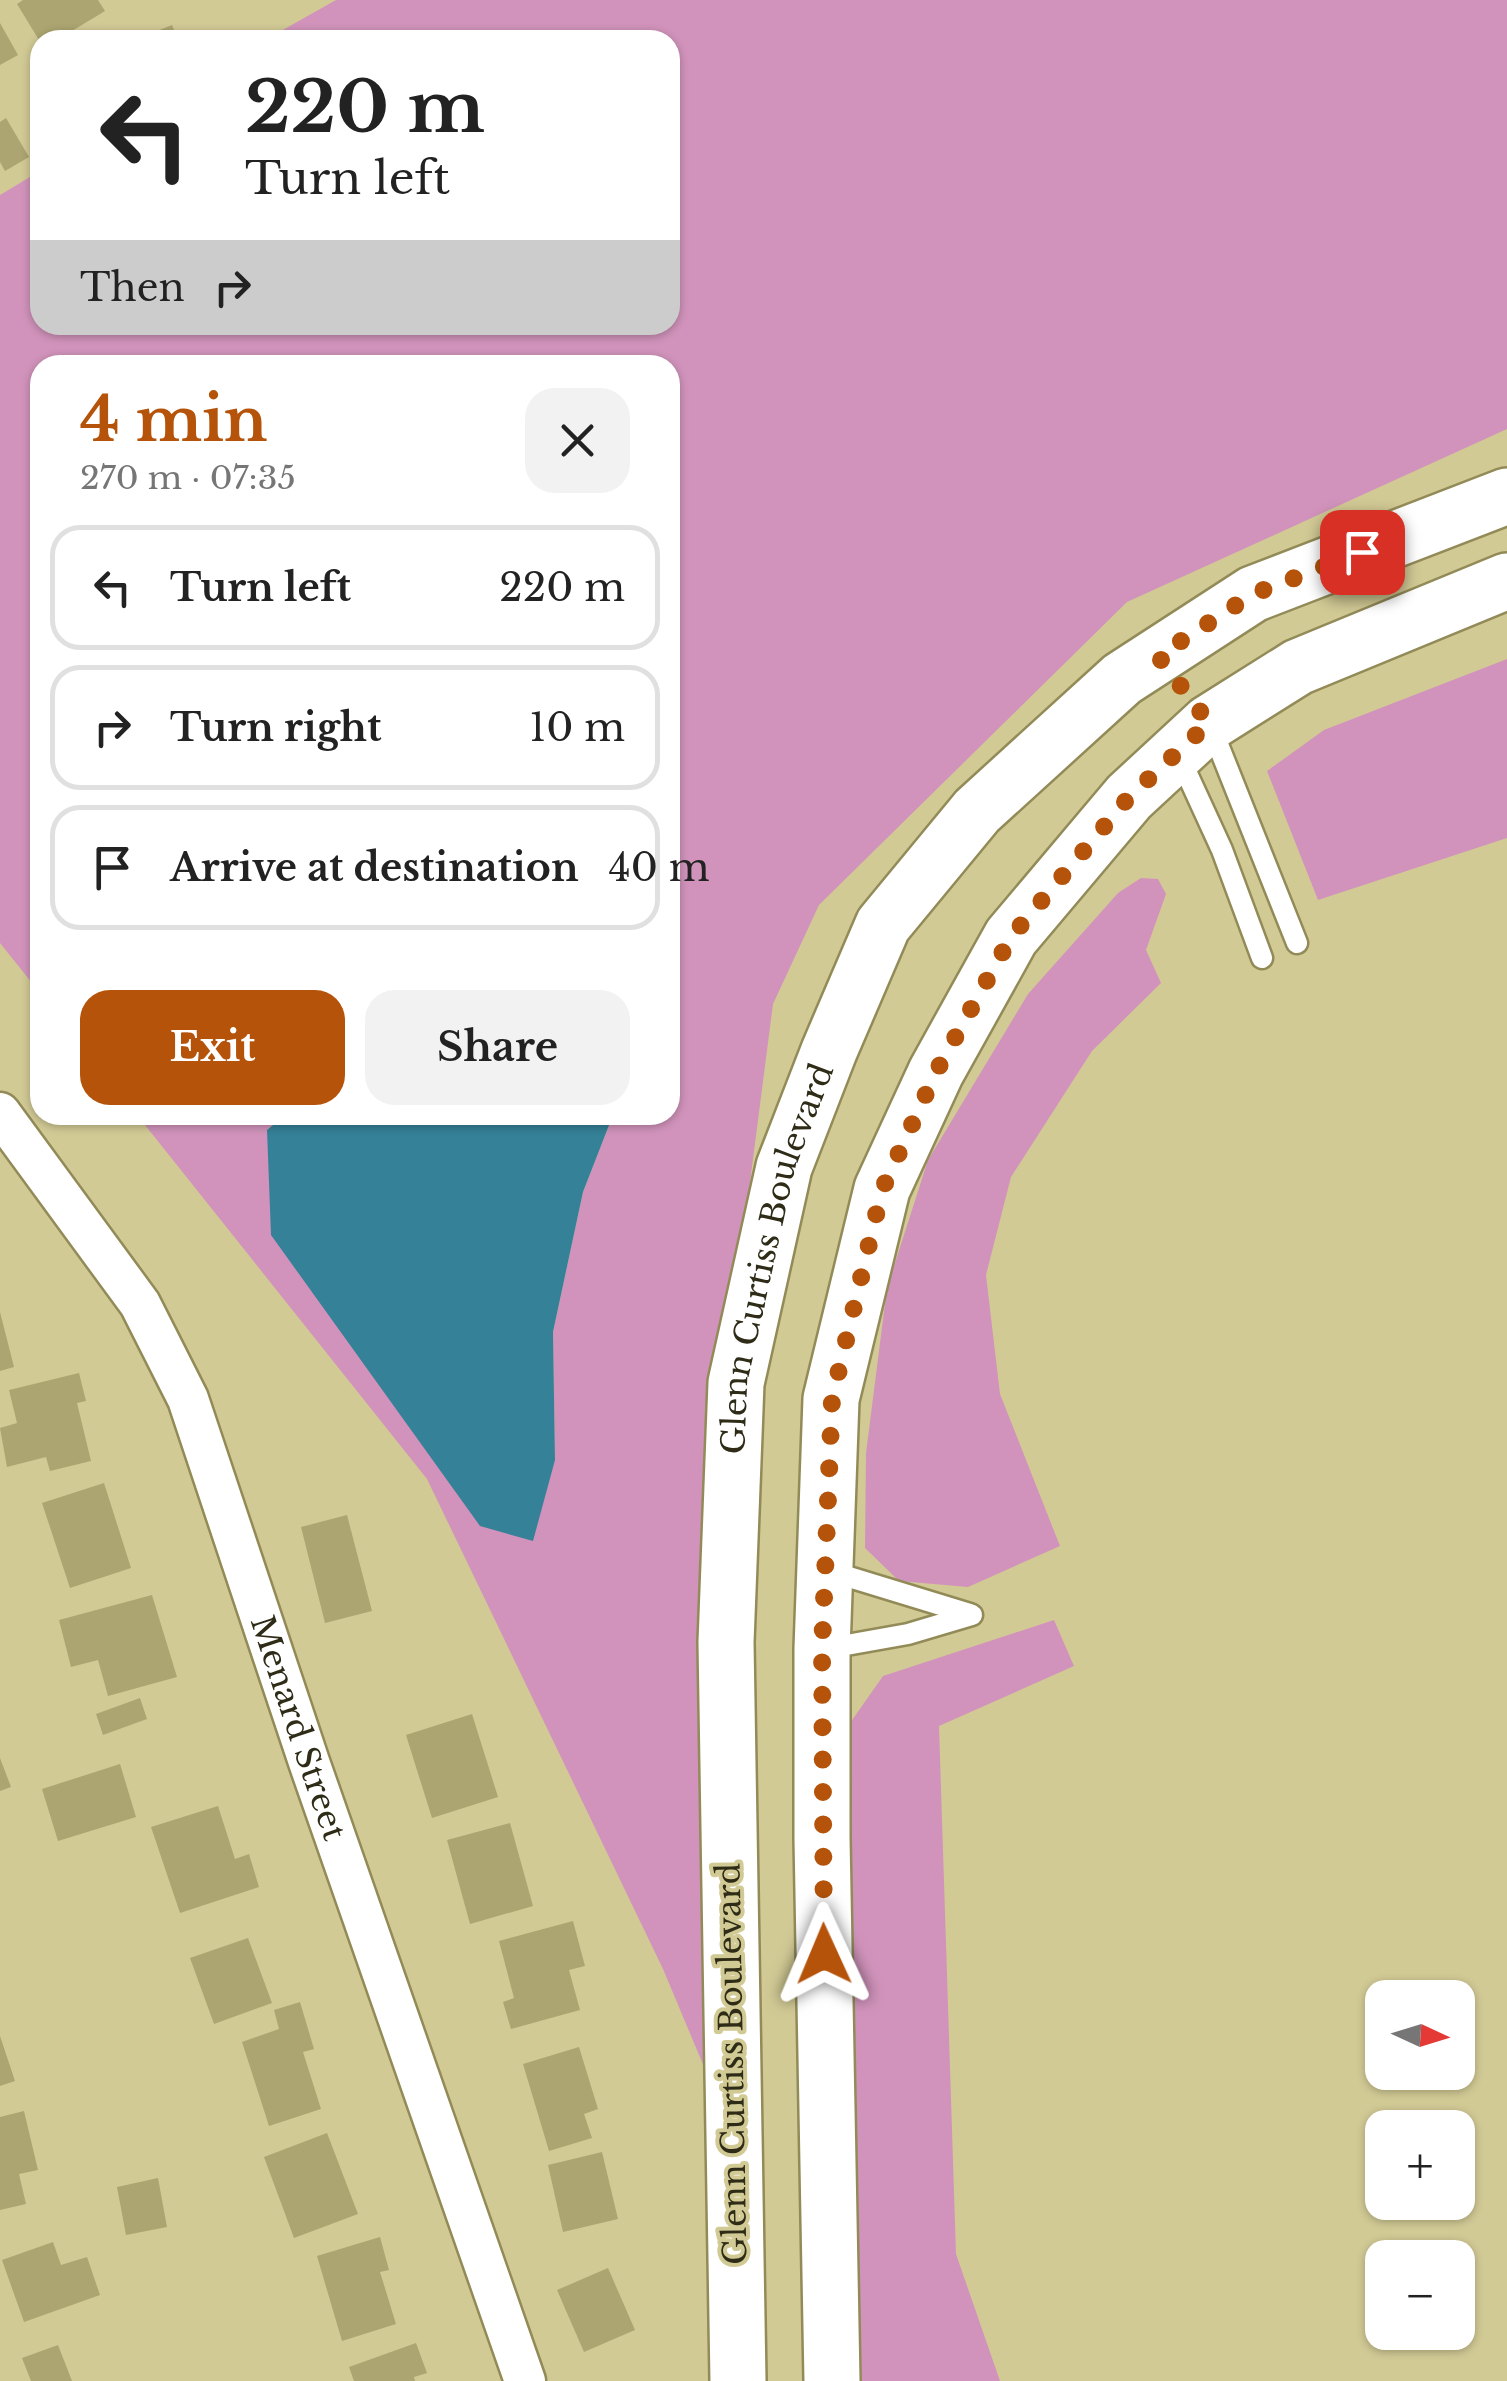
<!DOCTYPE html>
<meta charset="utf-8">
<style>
:root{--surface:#fff;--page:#f2f2f2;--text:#222;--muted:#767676;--line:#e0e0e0;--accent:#b45309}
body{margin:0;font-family:"Libre Baskerville",serif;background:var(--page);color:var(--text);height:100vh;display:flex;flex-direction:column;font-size:38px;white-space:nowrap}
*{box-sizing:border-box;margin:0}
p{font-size:32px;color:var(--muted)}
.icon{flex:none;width:55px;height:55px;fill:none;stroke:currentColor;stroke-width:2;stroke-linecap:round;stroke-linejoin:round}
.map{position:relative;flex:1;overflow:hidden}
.side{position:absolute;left:30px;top:355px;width:650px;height:770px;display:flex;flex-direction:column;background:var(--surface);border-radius:30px;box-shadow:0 2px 8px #0004}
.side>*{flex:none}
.banner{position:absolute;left:30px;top:30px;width:650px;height:305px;border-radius:30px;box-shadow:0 2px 8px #0004;background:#fff;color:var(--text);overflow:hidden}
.needle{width:65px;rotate:94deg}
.fabs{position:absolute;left:1365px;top:1980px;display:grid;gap:20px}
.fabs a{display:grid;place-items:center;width:110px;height:110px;border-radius:20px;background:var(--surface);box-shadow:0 2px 8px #0004;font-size:50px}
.pin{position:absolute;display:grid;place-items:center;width:85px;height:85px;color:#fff;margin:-42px;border-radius:20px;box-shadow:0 5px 15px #0006}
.me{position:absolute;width:110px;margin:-55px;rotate:359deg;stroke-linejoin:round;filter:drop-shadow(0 0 8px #0008)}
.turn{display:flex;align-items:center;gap:35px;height:210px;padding:0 50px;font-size:45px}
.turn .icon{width:130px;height:130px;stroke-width:2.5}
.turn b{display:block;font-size:70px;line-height:85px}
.then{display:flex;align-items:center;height:95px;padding:0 50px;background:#0003;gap:20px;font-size:38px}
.round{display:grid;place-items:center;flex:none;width:105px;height:105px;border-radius:30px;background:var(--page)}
.headline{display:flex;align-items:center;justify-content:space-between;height:170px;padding:0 50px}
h1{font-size:60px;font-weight:700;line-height:75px;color:var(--accent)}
.cta{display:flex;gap:20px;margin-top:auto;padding:20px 50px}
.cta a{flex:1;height:115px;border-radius:30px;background:var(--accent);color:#fff;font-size:40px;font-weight:700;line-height:115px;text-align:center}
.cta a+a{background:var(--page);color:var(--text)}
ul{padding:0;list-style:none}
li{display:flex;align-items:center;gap:30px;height:125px;margin:0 20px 15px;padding:0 30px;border:5px solid var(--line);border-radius:30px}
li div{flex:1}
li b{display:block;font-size:38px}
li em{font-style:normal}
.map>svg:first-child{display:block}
</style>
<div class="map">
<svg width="1507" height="2381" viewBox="0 0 1507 2381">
<rect width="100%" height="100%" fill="#d2ca95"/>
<g fill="#d193bb">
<polygon points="336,0 1507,0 1507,429 1127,602 819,905 773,1004 730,1337 728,2124 663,1969 427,1479 137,1115 285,1115 267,1130 555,1460 553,1332 583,1192 613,1115 670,1115 670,365 40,365 40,993 0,943 0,195 40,171 40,325 670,325 670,40 265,40"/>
<polygon points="1507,659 1507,838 1318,900 1267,771 1324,730"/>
<polygon points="1141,878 1158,879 1166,894 1146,950 1161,983 1092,1051 1011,1177 986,1275 1000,1394 1060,1546 968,1587 899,1581 865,1548 866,1453 887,1288 928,1160 1028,994 1118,893"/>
<polygon points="1054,1620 1074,1666 939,1726 956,2254 1000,2381 850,2381 850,1723 883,1676"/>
</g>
<polygon fill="#358198" points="285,1115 613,1115 583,1192 553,1332 555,1460 533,1541 480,1526 271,1235 267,1130"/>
<g fill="#aca571">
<polygon points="23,0 98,0 105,11 57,40 39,40 17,4"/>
<polygon points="0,23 18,55 0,65"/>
<polygon points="172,25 178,40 148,40 147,35"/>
<polygon points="6,118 29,157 5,171 0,162 0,122"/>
<polygon points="0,1312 14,1367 0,1371"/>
<polygon points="79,1373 86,1401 77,1403 91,1461 50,1471 46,1457 7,1467 0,1428 17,1423 9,1390"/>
<polygon points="104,1483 131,1568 70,1588 42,1503"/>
<polygon points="347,1515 372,1611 325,1623 301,1527"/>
<polygon points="152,1595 177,1677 108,1696 98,1660 71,1667 59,1620"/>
<polygon points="140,1698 147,1719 103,1735 96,1714"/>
<polygon points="472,1714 498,1797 432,1818 406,1735"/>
<polygon points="0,1758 11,1787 0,1791"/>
<polygon points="120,1764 136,1817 58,1841 42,1789"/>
<polygon points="218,1806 235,1859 249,1854 259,1887 180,1913 151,1827"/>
<polygon points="510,1823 533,1906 470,1924 447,1840"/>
<polygon points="573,1921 585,1966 569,1970 580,2010 511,2029 503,2002 514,1998 499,1941"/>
<polygon points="248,1938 272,2003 214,2024 190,1958"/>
<polygon points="300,2002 314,2049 303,2052 321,2109 269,2126 242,2042 279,2029 274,2010"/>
<polygon points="0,2036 15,2081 0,2086"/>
<polygon points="579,2047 598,2109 584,2114 592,2138 549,2151 523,2064"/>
<polygon points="24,2111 38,2170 19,2174 26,2204 0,2210 0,2117"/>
<polygon points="327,2133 358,2214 294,2238 264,2157"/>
<polygon points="602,2152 618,2219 563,2232 548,2165"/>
<polygon points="158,2178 167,2227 126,2235 117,2187"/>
<polygon points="380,2237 389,2270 380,2272 396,2324 342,2341 317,2256"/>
<polygon points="53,2242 61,2265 87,2257 100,2295 24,2322 2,2260"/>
<polygon points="608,2268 635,2330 584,2352 557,2290"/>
<polygon points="416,2343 427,2373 414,2377 415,2381 354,2381 349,2367"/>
<polygon points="58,2345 72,2381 31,2381 22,2358"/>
</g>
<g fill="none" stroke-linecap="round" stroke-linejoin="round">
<g stroke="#928b58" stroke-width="25">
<g id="service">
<polyline points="1211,727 1297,943"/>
<polyline points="1178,754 1222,850 1262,958"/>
<polyline points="826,1570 970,1614"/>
<polyline points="824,1649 908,1634 972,1615"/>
</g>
</g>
<g stroke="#928b58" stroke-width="45">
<g id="minor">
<path id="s1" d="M0,1113L140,1304L188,1399L309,1762L525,2381"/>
</g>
</g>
<g stroke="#928b58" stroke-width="60">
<g id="secondary">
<path id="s2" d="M738,2381L726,1642L736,1383L784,1167L829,1051L883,925L977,811L1122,679L1253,594L1507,496"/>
<polyline points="832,2381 822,1838 822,1649 831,1399 882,1189 936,1072 1011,937 1129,797 1209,723 1298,667 1507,581"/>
</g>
</g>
<use href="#service" stroke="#fff" stroke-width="20"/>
<use href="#minor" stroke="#fff" stroke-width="40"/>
<use href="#secondary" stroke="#fff" stroke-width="55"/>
</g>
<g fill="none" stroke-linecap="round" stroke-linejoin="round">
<polyline stroke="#b45309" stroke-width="18" stroke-dasharray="0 32.4" points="824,1954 822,1649 832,1399 882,1190 936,1072 1011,937 1129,797 1209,723 1158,656 1253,594 1362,552"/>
</g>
<g text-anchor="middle" stroke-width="8" stroke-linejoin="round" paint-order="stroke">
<g font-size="32" fill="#2e2b16" stroke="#d2ca95">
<text dy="11" stroke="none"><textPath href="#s2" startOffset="1128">Glenn Curtiss Boulevard</textPath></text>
<text dy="11" stroke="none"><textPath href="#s1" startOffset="690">Menard Street</textPath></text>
<text transform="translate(732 2064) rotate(-91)" y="11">Glenn Curtiss Boulevard</text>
</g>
</g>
</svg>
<div class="fabs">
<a><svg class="needle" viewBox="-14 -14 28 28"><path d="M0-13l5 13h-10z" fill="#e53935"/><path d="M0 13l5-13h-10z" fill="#767676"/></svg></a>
<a>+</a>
<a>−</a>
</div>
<div class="pin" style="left:1362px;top:552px;background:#d93025"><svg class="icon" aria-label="arrive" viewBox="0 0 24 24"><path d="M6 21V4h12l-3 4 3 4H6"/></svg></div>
<svg class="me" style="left:824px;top:1954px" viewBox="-20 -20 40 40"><path d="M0-17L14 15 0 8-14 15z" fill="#b45309" stroke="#fff" stroke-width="4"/></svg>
<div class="banner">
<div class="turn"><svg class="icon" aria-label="left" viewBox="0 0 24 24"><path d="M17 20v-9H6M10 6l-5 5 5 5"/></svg><div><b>220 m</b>Turn left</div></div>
<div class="then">Then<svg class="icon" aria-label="right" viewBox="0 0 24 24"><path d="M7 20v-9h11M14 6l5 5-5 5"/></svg></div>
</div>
<section class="side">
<div class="headline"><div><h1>4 min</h1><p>270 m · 07:35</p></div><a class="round"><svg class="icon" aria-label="close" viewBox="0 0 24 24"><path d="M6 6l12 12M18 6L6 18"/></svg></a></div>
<ul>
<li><svg class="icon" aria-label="left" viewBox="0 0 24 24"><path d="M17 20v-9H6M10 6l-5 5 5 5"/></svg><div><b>Turn left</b></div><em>220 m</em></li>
<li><svg class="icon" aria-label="right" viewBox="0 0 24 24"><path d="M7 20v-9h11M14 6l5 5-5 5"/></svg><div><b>Turn right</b></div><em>10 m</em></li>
<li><svg class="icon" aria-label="arrive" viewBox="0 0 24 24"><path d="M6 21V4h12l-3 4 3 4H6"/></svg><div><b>Arrive at destination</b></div><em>40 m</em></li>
</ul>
<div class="cta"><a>Exit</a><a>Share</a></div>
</section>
</div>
